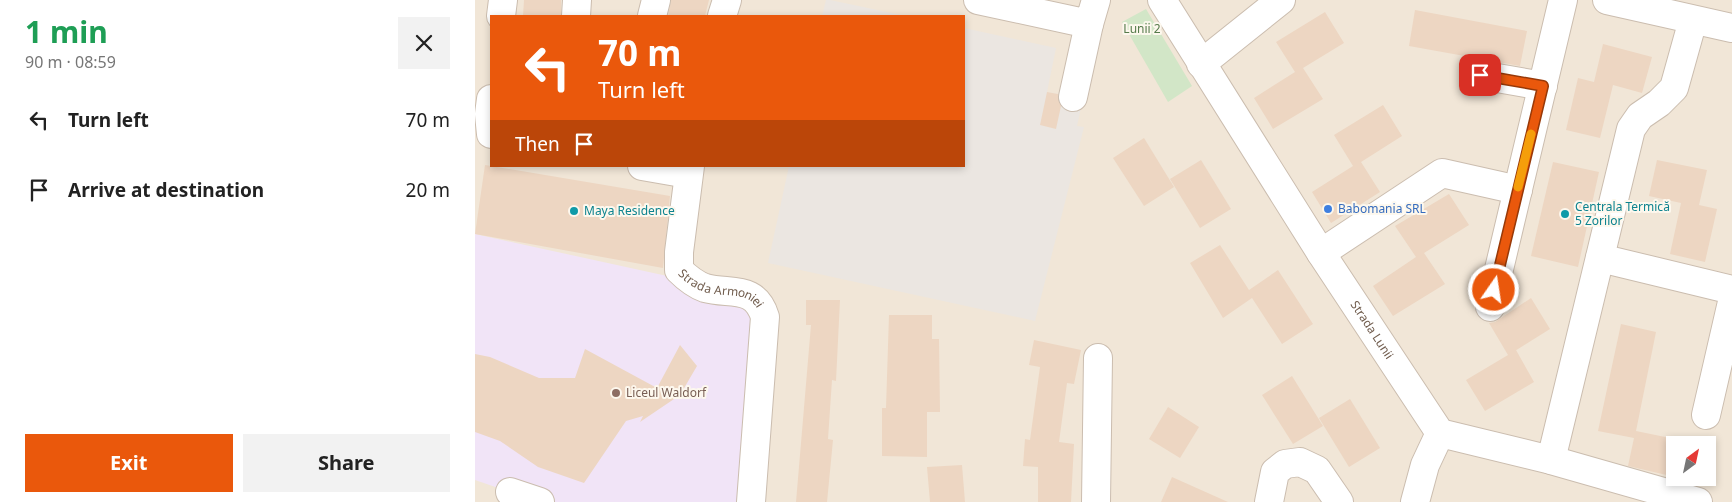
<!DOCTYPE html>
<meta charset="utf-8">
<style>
:root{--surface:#fff;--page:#f2f2f2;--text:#222;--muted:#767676;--accent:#ea580c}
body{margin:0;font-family:"Noto Sans",sans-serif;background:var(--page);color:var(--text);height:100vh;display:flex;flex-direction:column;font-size:19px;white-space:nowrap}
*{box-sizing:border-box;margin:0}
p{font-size:16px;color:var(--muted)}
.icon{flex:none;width:28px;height:28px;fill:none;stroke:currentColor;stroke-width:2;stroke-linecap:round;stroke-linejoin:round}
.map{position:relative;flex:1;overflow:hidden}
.sheet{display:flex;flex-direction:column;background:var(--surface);width:475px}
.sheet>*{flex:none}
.hud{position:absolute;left:15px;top:15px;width:475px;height:152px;border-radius:0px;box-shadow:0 2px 8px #0003;background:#ea580c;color:#fff;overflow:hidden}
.needle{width:32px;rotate:33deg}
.buttons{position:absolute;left:1191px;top:436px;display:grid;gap:10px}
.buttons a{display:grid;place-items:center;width:50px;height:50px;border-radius:0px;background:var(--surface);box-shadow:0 2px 8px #0003;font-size:25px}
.pin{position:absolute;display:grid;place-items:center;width:42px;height:42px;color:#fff;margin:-21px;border-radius:10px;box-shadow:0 2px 8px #0006}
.me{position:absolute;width:55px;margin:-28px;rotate:13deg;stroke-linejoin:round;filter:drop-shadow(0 0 4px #0008)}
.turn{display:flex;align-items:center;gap:18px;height:105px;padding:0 25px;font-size:22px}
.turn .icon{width:65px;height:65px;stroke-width:2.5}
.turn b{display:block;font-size:35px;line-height:42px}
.then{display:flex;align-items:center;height:48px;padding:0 25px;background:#0003;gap:10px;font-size:19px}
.round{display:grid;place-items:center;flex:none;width:52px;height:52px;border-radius:0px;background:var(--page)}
.headline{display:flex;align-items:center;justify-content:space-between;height:85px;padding:0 25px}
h1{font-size:30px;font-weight:700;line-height:38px;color:#1e9e55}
.primary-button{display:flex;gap:10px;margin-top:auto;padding:10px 25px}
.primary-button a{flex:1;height:58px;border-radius:0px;background:var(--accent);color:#fff;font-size:20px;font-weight:700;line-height:58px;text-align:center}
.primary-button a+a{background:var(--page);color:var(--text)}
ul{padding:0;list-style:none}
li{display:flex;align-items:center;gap:15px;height:70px;padding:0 25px}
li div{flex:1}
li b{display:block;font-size:19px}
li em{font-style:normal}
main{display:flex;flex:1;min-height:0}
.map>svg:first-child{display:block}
</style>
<main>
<section class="sheet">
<div class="headline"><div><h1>1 min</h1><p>90 m · 08:59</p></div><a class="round"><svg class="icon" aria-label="close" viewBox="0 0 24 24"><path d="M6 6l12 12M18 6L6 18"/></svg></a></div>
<ul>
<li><svg class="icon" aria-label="left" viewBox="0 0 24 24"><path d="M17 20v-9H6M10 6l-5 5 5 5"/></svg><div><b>Turn left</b></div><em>70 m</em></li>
<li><svg class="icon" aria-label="arrive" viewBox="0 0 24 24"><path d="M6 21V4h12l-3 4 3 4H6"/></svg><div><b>Arrive at destination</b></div><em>20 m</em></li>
</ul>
<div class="primary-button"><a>Exit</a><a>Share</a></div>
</section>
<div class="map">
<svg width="1257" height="502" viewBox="0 0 1257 502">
<rect width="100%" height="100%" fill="#faf4e8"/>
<path fill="#f1e6d7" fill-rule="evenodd" d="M0,0H1257V502H0ZM16,16H489V166H16ZM1200,445H1232V478H1200Z"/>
<g fill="#ebe6e1">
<polygon points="351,0 355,0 431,16 347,16"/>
<polygon points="489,28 581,48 572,92 608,99 602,126 609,127 560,321 293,263 314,166 489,166"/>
</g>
<polygon fill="#f1e4f7" points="0,234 215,281 287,307 276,502 80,502 35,492 0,480"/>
<polygon fill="#d2e6c7" points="671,9 717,86 693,102 647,22"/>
<g fill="#edd6c2">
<polygon points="49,0 86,0 86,16 48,16"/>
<polygon points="196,0 234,0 230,16 193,16"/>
<polygon points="940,10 1052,31 1045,66 934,46"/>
<polygon points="850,12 869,43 828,68 848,99 798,129 779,98 820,72 801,42"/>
<polygon points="1128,44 1177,57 1167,93 1138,85 1125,138 1091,130 1103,78 1119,82"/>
<polygon points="572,92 583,94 586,106 581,129 565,125"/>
<polygon points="908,105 927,136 886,162 905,192 856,223 837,192 878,166 859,135"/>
<polygon points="669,138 699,187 669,206 638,158"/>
<polygon points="726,160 756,209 725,228 695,179"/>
<polygon points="1182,160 1232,170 1224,205 1242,209 1230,262 1195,254 1206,203 1174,196"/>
<polygon points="1078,162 1124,172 1103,267 1056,256"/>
<polygon points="10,165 195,196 188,268 0,234"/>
<polygon points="974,194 994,225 949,253 970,284 918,316 898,286 941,257 920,226"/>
<polygon points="745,245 774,290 803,270 838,324 807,344 777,298 748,318 715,263"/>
<polygon points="1056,298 1075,329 1035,354 1041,350 1059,382 1010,411 991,380 1033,355 1014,323 1020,322"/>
<polygon points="331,300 365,300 361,381 357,380 353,439 358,440 352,502 321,502 336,325 331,325"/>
<polygon points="414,315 457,315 457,339 464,339 465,412 452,412 452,457 407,456 407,408 411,408"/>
<polygon points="1146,324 1181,332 1161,431 1200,439 1200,477 1153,466 1159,438 1123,431"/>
<polygon points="559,340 606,350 599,384 592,383 584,442 599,444 596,502 563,502 563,467 548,466 550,439 555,440 565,367 554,365"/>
<polygon points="205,345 222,366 205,395 165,422 168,416 151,421 109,483 63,467 25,441 0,432 0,354 15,357 64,378 100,378 110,349 182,388"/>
<polygon points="817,376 848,426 818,444 787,395"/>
<polygon points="875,399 905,448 874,467 844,418"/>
<polygon points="693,407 724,427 705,458 674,439"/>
<polygon points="487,465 490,502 455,502 452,467"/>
<polygon points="697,477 753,502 686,502"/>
</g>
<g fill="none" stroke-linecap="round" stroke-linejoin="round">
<g stroke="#cbbdaf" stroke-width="30">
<g id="minor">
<polyline points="503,0 614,24 621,0"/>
<path id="s1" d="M687,0L846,253L965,433L1076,460L1223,502"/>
<polyline points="1132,0 1257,28"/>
<polyline points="26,16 28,0"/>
<polyline points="101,16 102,0"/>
<polyline points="177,16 181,0"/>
<polyline points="247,16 252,0"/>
<polyline points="726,64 806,0"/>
<polyline points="1005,75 1068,86"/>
<polyline points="598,97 614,24"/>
<polyline points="16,99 14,114 16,134"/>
<polyline points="167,166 213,174"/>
<path id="s2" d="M215,166L204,252V270C212,278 219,284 230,288C255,295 280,284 290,317L276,502"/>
<polyline points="846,253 967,173 1043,190"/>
<polyline points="1125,258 1257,290"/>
<polyline points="1015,307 1088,0"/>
<polyline points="1231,415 1257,302"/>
<polyline points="1076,460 1156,129 1165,116 1184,103 1199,88 1218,20"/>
<polyline points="35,492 65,502"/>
<polyline points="621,502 623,358"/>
<polyline points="794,502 800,472 810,464 825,462 842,470 864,502"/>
<polyline points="940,502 950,465 965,433"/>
</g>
</g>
<use href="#minor" stroke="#fff" stroke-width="28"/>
</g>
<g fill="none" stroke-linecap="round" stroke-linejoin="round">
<g stroke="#983908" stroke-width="12">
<polyline id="route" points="1005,75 1068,86 1019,290"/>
</g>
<use href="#route" stroke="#ea580c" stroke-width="9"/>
<polyline stroke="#f59e0b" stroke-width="9" points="1043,187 1056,134"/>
</g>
<circle fill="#3f7fe0" stroke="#fdf8ee" stroke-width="2" cx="853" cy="209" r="5"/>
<g fill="#0f9aa8" stroke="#fdf8ee" stroke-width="2">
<circle cx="99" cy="211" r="5"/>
<circle cx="1090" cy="214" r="5"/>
</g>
<circle fill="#8d6e63" stroke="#fdf8ee" stroke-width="2" cx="141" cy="393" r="5"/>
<g text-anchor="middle" stroke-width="4" stroke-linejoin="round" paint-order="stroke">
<g font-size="12" fill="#567b4b" stroke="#fdf8ee">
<text x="667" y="33">Lunii 2</text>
</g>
<g font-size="12" fill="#0d838f" stroke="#fdf8ee" text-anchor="start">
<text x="1100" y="211">Centrala Termică<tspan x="1100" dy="14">5 Zorilor</tspan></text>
<text x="109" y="215">Maya Residence</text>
</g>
<g font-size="12" fill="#366cbe" stroke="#fdf8ee" text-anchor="start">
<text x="863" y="213">Babomania SRL</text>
</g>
<g font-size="12" fill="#715d4e" stroke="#fdf8ee">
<text dy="4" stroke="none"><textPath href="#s2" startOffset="152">Strada Armoniei</textPath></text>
<text dy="4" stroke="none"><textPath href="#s1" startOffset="391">Strada Lunii</textPath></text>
</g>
<g font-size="12" fill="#785e54" stroke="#fdf8ee" text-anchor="start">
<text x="151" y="397">Liceul Waldorf</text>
</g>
</g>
</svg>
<div class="buttons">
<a><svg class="needle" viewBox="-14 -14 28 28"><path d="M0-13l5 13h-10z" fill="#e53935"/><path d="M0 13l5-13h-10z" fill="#767676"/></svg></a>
</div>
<div class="pin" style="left:1005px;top:75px;background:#d93025"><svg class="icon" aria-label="arrive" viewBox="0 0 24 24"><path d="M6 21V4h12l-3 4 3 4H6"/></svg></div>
<svg class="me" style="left:1019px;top:290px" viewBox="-20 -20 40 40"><circle r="17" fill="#ea580c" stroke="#fff" stroke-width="3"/><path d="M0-11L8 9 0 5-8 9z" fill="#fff"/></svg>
<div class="hud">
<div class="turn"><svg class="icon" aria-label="left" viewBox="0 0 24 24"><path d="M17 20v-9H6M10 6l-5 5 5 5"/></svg><div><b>70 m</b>Turn left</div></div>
<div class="then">Then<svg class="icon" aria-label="arrive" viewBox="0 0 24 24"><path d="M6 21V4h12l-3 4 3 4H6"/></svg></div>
</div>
</div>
</main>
